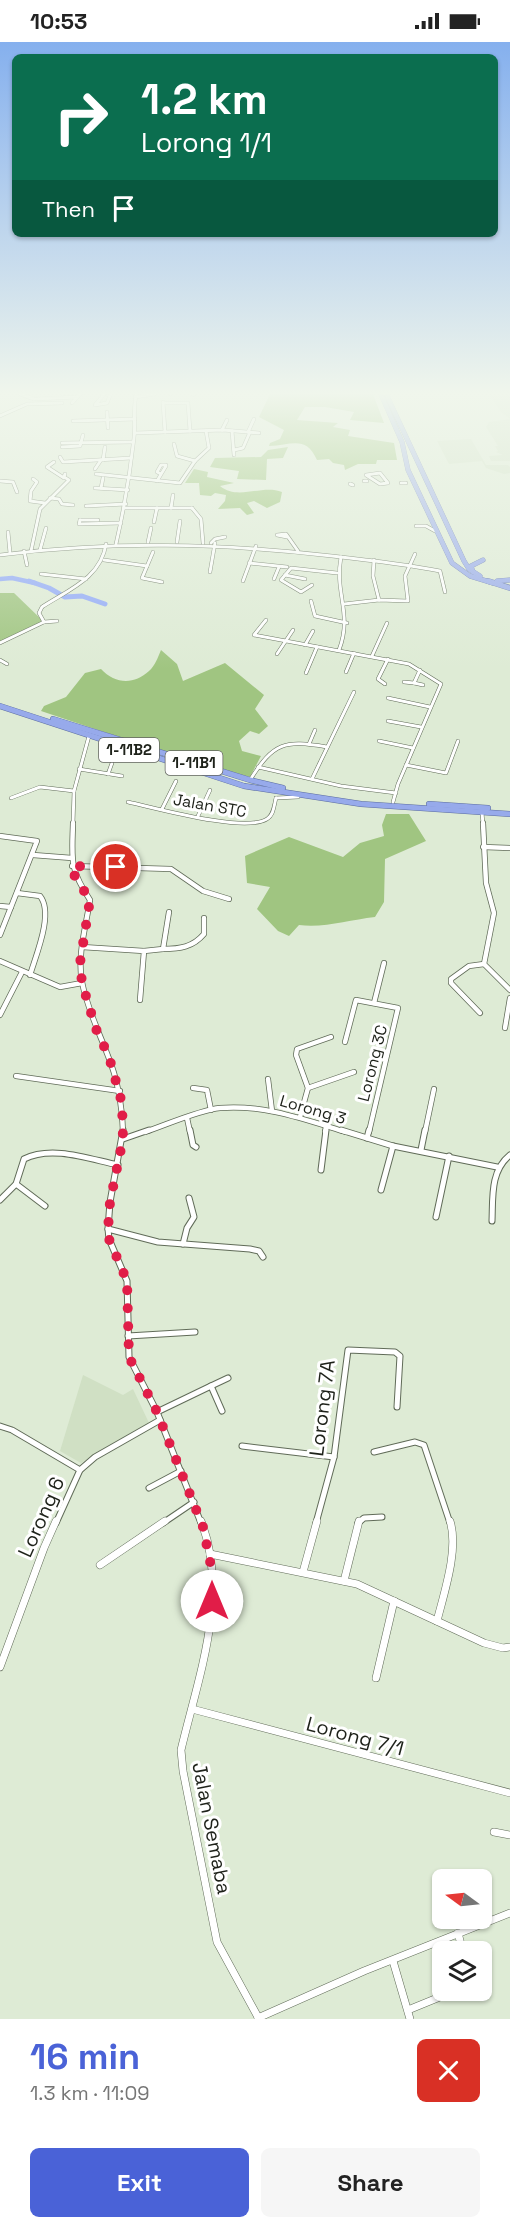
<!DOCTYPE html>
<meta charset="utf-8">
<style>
:root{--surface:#fff;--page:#f6f6f6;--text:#222;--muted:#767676;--accent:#4a62d7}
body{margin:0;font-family:"Space Grotesk",sans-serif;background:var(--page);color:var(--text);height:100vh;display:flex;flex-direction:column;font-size:22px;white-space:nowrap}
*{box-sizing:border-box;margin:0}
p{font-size:20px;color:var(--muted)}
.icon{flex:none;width:33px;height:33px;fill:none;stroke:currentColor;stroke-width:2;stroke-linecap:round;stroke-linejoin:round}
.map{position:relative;height:1977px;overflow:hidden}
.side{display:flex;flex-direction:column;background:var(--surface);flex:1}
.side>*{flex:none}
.hud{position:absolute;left:12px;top:12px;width:486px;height:183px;border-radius:9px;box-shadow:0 2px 4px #0004;background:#0b6e4f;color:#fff;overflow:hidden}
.needle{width:39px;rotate:285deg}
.buttons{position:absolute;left:432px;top:1827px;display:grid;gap:12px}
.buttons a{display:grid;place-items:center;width:60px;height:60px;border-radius:9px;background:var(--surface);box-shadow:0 2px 4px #0004;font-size:30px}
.pin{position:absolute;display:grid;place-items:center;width:51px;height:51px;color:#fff;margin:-26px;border:3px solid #fff;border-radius:50%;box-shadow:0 2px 6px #0007}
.me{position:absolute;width:66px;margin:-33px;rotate:0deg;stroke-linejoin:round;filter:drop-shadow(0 0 4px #0008)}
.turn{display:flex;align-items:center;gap:21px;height:126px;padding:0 30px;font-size:27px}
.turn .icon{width:78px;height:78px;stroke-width:2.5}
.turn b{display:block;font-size:42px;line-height:51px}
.then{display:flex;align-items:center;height:57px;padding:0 30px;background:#0003;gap:12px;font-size:22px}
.round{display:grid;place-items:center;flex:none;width:63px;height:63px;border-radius:9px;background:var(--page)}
.head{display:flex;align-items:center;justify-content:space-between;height:102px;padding:0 30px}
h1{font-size:36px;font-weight:700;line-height:45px;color:var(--accent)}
.cta{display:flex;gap:12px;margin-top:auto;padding:12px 30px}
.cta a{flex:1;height:69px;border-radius:9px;background:var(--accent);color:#fff;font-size:24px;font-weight:700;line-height:69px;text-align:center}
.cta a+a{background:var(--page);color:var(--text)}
.status{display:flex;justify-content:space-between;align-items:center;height:42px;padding:0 30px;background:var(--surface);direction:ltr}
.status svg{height:16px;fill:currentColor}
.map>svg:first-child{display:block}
</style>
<div class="status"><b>10:53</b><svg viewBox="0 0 49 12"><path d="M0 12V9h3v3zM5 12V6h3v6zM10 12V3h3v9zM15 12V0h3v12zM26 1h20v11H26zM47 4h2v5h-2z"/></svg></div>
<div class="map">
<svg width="510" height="1977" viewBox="0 0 510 1977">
<rect width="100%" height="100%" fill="#deebd5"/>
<g fill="#d0e0c4">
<polygon points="488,350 510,350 510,419 491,419 489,414 503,413 496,410 498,409 495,404 498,404 486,385 489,380 510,377 500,369"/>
<polygon points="471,397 486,423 508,423 510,425 510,431 504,432 486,426 482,419 449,422 437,399"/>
<polygon points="83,1333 123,1353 133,1347 149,1381 81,1421 60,1409"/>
</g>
<g fill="#a0c581">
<polygon points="0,551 14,551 42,578 39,582 0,600"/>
<path d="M161,608L177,622L183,639L225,621L264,653L255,667L268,684L259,692L250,689L239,699L242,709L261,714L250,735L218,728L41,669L44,664L66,655L85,631L101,627C115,642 134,643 149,629C155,624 158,615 161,608Z"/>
<path d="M386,772H409L426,799L385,817L384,860L375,875C349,878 325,886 299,883L289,894L278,889L257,867L270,845L247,841L245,814L289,795L343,815L360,801L384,794L382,783Z"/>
</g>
<g fill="#94bf6f">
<path d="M271,350H356L373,352L384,381L350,378L354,370L325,365H305L297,378L338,381L333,385L350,388L348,394L394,401L397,418H377L376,422H358L345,428L344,423L333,421L329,417L317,418C306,393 292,403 269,404L270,401L280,397L284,388L259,375Z"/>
<polygon points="288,405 283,416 267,417 266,438 237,437 239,429 210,425 215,416 261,415 268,408"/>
<path d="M194,427L208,430L207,435L234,441L220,444C238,459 262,442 282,450L280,460L267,466L254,459L247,461L254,471L247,473L240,466L218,467L225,459L226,453L215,451L211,454L200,453L199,441H185Z"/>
</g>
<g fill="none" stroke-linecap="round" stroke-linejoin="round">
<polyline stroke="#91a9f8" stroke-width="4.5" points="0,537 12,536 35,541"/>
<polyline stroke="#91a9f8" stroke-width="5" points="29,539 49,546 65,555 82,554 105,562"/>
<g stroke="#606b58" stroke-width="4">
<g id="minor-far3">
<polyline points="106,350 95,363 107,361 111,351"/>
<polyline points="20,352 34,357 77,355"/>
<polyline points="170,352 172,350"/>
<polyline points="193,353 196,350"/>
<polyline points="135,355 155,352 155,350"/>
<polyline points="163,360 165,390"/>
<polyline points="72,361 82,350"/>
<polyline points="163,361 188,361 190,389"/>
<polyline points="107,370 108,386"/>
<polyline points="0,374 27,362 62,361"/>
<polyline points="73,379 135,377"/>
<polyline points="222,388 227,378"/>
<polyline points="232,389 234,413"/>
<polyline points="248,390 254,377"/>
<polyline points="135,391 223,388 259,391"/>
<polyline points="62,401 133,400"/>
<polyline points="174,402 177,414 195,419"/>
<polyline points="62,405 80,404 83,393"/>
<polyline points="234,408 243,406 250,390"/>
<polyline points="60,415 63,420 131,416"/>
<polyline points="103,418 105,405"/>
<polyline points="54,420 47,425 64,436"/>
<polyline points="95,427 101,418"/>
<polygon points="380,431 388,441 380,442 366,433"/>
<polyline points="96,432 180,441 195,419 209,406 206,389"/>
<polyline points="33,437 37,440 31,449 30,459 45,461"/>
<polyline points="0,439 13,440 17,450"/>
<polyline points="157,439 166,424 166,423 161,423 157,430 161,432"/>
<polyline points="364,439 367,439"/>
<polyline points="401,441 406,441"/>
<polyline points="350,442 353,443 351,442"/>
<polyline points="95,446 128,448"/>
<polyline points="101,446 103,436"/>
<polyline points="50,456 59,457 62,462 73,463"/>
<polyline points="86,464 126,462"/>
<polyline points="125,466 192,466"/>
<polyline points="171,466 173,453"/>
<polyline points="192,466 201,477 203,501"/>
<polyline points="80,478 79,482 121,481"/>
<polyline points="80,478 98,478"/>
<polyline points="154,480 157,466"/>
<polyline points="416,484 426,484 435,489"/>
<polyline points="8,490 10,511"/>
<polyline points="287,495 277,493 286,492 298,509"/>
<polyline points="148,500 151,486"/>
<polyline points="177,500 180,479"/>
<polyline points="211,501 215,497 225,495"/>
<path d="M116,502C124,467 130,432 134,396C136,380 132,365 137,350"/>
<polyline points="40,508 46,486"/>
<polyline points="24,509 27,523"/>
<polyline points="31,509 40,467 69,438 64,435 65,432"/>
<polyline points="153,510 142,536 162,540"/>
<path d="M0,513C113,499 219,501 332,514C368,518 404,522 440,529L445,550"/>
<polyline points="104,518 147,524"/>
<polyline points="374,518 373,534 379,558"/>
<polyline points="249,521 287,525"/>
<polyline points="210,530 215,501"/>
<polyline points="41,532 86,537"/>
<polyline points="285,533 305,537"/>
<polyline points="274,537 279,525"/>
<polyline points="243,539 256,504"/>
<polyline points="312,543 301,550 281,538 291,526 337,531"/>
<polyline points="311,559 315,574 347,581"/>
<polyline points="344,562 379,558 408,559 405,534 415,512"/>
<polyline points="266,578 254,593 409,622 441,642 398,742 393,760"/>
<polyline points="44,580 57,579"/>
<path d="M0,601L44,580L39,571L42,565C68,548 101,536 106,502"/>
<polyline points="305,603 313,589"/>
<path d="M339,608C353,572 334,550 341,515"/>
<polyline points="277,612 293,588"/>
<polyline points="372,614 387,581"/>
<polyline points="0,618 7,622"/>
<polyline points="346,630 354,611"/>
<polyline points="306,631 317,605"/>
<polyline points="404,640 414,641 420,628"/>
<polyline points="414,641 423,643"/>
<polyline points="385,642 378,637 388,617"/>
<polyline points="388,656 430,665"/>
<polyline points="388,679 421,685"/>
<polyline points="379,699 413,706"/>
<polyline points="309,702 315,688"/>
<polyline points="406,723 446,731 458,699"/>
<polyline points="258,725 341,744 396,751"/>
<polyline points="79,727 122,734"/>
<polyline points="108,732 112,721"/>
<polyline points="312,737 354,650"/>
<path d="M250,738C274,700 284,698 327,705"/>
<polyline points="11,756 40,745 74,749"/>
<polyline points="276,756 298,755"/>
<path d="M128,760C156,766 244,791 267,777C274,773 274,763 276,756"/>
<polyline points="162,767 176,739"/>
<polyline points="482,771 483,782"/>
<polyline points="198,774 210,748"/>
<polyline points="73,782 74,749 89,694"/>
</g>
</g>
<g stroke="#606b58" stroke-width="6">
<g id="minor-far2">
<path d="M73,781C72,818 69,826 90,858C86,884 77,913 82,940C87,966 99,990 108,1014C118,1038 122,1064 123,1090"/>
<polyline points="483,781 486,841 494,871 484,922 510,948"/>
<polyline points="0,794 37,799 0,893"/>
<polyline points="483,805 510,806"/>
<polyline points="33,813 72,816"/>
<polyline points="72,824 171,827 203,849 229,857"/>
<path d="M17,851L40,854C54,871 36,913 30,933"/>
<polyline points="0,864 11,865"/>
<polyline points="82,905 144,909 140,958"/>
<path d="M163,907C180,907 193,905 204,892V876"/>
<polyline points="144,909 163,907 169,870"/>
<polyline points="0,919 60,945 82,941"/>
<polyline points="374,961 384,921"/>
<polyline points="480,971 451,941 451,937 469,924 484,922"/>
<polyline points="0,973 22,930"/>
<polyline points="505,986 510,956"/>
<polyline points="345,1000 356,958 398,966 369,1090"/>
<polyline points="16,1034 120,1049"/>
<polyline points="268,1037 272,1069"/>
<polyline points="193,1046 207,1048 211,1068"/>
<polyline points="308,1046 354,1030"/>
<polyline points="300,1075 308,1046 296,1013 297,1007 331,995"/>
<polyline points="187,1076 190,1090"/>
<path d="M145,1090C166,1083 199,1068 220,1066C263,1062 306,1078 346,1090"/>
<polyline points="325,1090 326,1085"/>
<polyline points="425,1090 434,1047"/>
</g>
</g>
<g stroke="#606b58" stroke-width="7">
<g id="minor-far1">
<polyline points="123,1088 110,1160 108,1187 109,1197 127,1239 129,1315 157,1370 201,1481"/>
<polyline points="190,1088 193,1103 196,1105"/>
<polyline points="341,1088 393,1104 497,1125"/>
<polyline points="367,1096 369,1088"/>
<polyline points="123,1097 149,1088"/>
<polyline points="421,1108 425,1088"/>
<polyline points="321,1128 326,1088"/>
<polyline points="16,1142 45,1164"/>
<polyline points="381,1148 393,1104"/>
<path d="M0,1158L16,1142L24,1117C52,1103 89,1117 118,1123"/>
<polyline points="436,1175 449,1114"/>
<path d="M492,1179C493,1156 490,1129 510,1113"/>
<polyline points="108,1187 158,1200 250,1207 259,1209 263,1215"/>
<polyline points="183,1202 187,1186 194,1175 189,1156"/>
<polyline points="128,1294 195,1290"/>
<polyline points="211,1344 228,1336"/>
<polyline points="157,1370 211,1344 222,1369"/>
<polyline points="0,1384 12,1388 80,1428"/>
<polyline points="242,1404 334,1415"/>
<polyline points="374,1410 415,1400 424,1403 450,1481"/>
<polyline points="149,1446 181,1429"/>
<polyline points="56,1481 80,1428 95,1415 160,1378"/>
<polyline points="163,1481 194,1460"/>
<polyline points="316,1481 334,1415 348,1308 395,1310 400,1314 397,1365"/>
<polyline points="358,1481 364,1476 382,1475"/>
</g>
</g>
<g stroke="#606b58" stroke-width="8">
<g id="minor">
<path d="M201,1479C230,1552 198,1636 181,1708L183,1729L217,1900L259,1977"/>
<polyline points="210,1512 357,1542 484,1601 503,1606 510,1605"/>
<polyline points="100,1523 165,1479"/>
<polyline points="303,1530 317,1479"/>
<polyline points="344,1539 359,1479"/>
<path d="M437,1579C444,1551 459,1507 450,1479"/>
<polyline points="0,1625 44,1506 56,1479"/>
<polyline points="376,1636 394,1559"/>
<polyline points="192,1667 510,1751"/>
<polyline points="494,1790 510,1793"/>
<polyline points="458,1891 463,1910"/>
<polyline points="393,1919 410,1977"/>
<polyline points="408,1968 457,1948"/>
<polyline points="258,1976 364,1929 510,1871"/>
</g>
</g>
<g stroke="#5c6d9f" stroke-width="5">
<g id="trunk-far1">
<polyline points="380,350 402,400 408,428 452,521 470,534 493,541"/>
<polyline points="387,354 464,519 469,527 480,534"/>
<polyline points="473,530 471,524 483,518"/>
<polyline points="497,539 510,538"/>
</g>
</g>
<g stroke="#5c6d9f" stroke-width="6">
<g id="trunk">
<polyline points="488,539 510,546"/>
<polyline points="0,664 244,744 361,762 510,772"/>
<polyline points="53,677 250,738 283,746"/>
<polyline points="429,762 488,766"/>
</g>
</g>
<use href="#minor-far3" stroke="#fff" stroke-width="3"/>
<use href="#minor-far2" stroke="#fff" stroke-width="4.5"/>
<use href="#minor-far1" stroke="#fff" stroke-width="5"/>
<use href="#minor" stroke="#fff" stroke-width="7"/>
<use href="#trunk-far1" stroke="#97aaeb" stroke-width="4.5"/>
<use href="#trunk" stroke="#97aaeb" stroke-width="5"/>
</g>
<linearGradient id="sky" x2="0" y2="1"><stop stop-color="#85b0ee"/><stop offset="0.56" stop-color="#f0f6ec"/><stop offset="1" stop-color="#f0f6ec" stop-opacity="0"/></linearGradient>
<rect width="510" height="627" fill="url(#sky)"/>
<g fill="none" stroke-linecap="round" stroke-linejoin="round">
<polyline stroke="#e11d48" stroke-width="10" stroke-dasharray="0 18" points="116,825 72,824 75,835 90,858 80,921 82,941 96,987 109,1015 122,1061 123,1097 110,1160 108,1187 109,1197 127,1239 129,1315 157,1370 203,1485 213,1534 212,1559"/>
</g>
<g text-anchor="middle" stroke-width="6" stroke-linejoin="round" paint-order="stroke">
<g fill="#fff" stroke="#62645f" stroke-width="1.5">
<rect x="99" y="696" width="60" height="24" rx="4.5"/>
<rect x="165.5" y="709" width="57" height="24" rx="4.5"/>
</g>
<g font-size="15" font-weight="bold" fill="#1e221a">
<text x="129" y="713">1-11B2</text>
<text x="194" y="726">1-11B1</text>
</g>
<g font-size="16" fill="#1e221a" stroke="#fff">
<text transform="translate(210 763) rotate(10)" y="6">Jalan STC</text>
<text transform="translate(372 1021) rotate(-76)" y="6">Lorong 3C</text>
<text transform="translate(313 1067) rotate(16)" y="6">Lorong 3</text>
</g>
<g font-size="20" fill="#1e221a" stroke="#fff">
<text transform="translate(322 1366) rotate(-83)" y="7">Lorong 7A</text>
<text transform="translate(41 1475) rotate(-66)" y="7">Lorong 6</text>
<text transform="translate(355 1694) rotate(15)" y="7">Lorong 7/1</text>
<text transform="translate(212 1786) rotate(79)" y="7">Jalan Semaba</text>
</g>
</g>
</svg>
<div class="buttons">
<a><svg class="needle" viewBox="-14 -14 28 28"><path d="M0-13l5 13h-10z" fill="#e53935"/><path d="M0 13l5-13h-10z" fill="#767676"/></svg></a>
<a><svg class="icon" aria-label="layers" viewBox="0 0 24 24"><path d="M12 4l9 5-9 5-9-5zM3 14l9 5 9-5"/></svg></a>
</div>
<div class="pin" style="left:116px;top:825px;background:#d93025"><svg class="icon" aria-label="arrive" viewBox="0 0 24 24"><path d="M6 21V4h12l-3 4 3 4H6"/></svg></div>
<svg class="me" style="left:212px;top:1559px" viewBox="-20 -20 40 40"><circle r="19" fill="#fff"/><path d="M0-13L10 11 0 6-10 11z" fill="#e11d48"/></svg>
<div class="hud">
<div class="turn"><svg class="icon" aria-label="right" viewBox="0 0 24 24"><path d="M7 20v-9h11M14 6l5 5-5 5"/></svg><div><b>1.2 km</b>Lorong 1/1</div></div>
<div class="then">Then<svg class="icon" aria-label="arrive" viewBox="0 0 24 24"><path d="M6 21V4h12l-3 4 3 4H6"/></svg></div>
</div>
</div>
<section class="side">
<div class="head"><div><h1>16 min</h1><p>1.3 km · 11:09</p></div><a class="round" style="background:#d93025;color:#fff"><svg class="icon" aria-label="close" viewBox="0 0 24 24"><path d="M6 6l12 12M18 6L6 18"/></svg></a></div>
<div class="cta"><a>Exit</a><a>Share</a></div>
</section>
